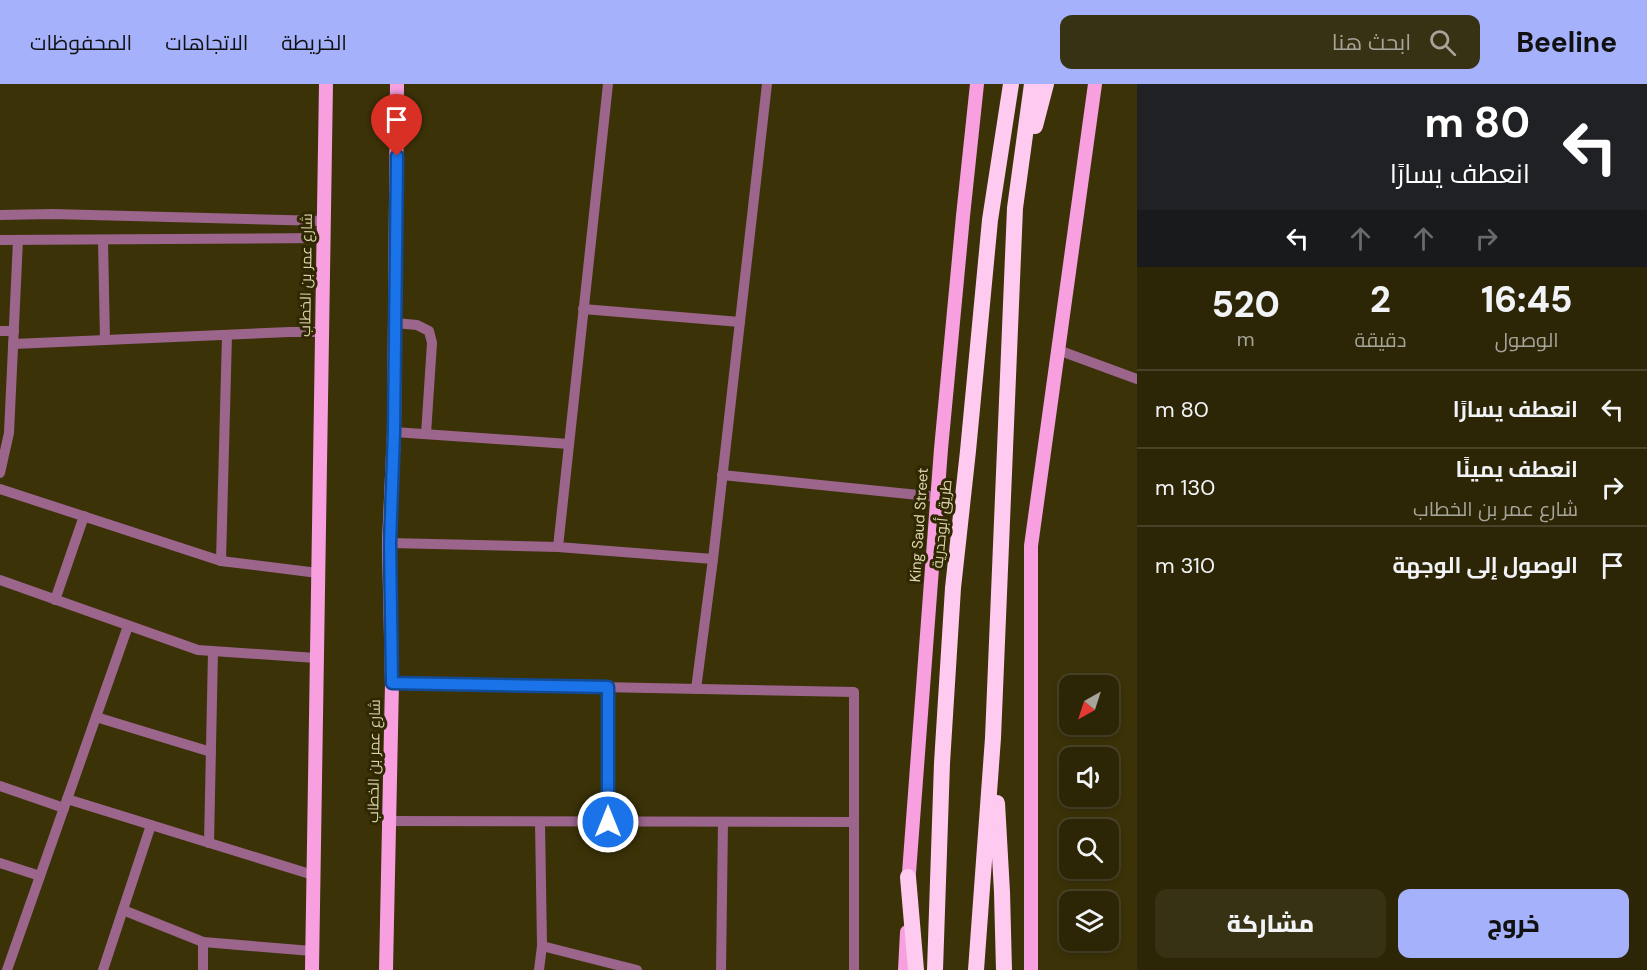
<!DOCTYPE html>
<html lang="ar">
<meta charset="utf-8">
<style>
:root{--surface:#2c2606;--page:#383214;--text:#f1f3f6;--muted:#a6a59b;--line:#484328;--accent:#a6b1fc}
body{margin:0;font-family:"DM Sans",Cairo,sans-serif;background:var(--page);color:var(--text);direction:rtl;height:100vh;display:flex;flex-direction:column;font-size:22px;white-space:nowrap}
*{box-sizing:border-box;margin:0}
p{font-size:20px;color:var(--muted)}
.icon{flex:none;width:33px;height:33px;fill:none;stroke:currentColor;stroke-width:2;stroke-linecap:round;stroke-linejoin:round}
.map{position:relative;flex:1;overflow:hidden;direction:ltr}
.panel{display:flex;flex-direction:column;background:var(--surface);width:510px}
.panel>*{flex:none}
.top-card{background:#202124;color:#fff;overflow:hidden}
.needle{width:39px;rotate:219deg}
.buttons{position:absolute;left:1059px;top:591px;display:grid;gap:12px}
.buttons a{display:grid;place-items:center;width:60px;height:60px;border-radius:12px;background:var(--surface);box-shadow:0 3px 9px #0003,0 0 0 2px var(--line);font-size:30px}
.pin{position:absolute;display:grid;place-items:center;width:51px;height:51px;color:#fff;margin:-62px -26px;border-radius:50% 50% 50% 0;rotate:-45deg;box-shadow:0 0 6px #0007}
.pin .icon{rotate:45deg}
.me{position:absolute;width:66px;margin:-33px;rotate:0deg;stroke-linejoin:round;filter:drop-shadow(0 0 4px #0008)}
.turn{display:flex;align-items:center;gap:21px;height:126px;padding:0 18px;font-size:27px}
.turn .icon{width:78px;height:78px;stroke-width:2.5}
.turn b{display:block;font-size:42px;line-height:51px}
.lanes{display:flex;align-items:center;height:57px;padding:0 18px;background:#0003;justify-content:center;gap:30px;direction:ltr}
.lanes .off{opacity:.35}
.eta{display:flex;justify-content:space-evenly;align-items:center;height:102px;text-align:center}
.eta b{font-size:36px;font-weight:800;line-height:42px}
.primary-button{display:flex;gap:12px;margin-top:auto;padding:12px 18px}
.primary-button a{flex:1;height:69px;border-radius:12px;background:var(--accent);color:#111;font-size:24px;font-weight:800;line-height:69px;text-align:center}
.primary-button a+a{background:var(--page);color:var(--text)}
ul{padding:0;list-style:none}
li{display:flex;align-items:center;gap:18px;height:78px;padding:0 18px;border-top:2px solid var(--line)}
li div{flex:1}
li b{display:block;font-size:22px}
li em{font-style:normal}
header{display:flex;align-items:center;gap:36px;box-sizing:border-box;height:84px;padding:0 30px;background:var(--accent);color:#111}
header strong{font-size:28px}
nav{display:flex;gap:33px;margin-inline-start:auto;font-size:21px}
.search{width:420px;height:54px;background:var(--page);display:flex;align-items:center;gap:15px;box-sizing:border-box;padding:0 21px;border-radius:12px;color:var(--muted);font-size:22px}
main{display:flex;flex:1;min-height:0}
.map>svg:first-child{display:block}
</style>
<header>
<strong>Beeline</strong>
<div class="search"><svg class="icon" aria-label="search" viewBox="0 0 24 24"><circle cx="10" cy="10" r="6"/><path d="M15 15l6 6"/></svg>ابحث هنا</div>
<nav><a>الخريطة</a><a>الاتجاهات</a><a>المحفوظات</a></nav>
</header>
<main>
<section class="panel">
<div class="top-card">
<div class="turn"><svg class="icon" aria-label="left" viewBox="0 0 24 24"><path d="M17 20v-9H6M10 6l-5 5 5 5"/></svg><div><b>80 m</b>انعطف يسارًا</div></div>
<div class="lanes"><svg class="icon" aria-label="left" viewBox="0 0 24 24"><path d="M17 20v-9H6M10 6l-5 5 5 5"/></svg><svg class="icon off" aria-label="ahead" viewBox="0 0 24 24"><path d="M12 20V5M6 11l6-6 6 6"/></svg><svg class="icon off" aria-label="ahead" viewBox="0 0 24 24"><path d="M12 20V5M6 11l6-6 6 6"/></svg><svg class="icon off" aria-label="right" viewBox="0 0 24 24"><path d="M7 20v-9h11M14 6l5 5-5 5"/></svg></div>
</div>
<div class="eta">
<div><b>16:45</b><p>الوصول</p></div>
<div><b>2</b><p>دقيقة</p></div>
<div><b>520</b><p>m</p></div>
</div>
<ul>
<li><svg class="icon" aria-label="left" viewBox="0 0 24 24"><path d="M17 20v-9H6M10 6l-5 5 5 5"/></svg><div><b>انعطف يسارًا</b></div><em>80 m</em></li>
<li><svg class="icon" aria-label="right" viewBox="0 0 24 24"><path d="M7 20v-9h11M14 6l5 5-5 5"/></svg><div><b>انعطف يمينًا</b><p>شارع عمر بن الخطاب</p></div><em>130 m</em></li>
<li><svg class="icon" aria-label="arrive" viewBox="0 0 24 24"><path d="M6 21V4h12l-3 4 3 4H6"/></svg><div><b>الوصول إلى الوجهة</b></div><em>310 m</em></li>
</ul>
<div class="primary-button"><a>خروج</a><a>مشاركة</a></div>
</section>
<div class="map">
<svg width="1137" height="886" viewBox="0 0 1137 886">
<rect width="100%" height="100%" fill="#3b3208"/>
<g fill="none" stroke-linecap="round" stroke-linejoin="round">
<g stroke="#9b658c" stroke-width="10">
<polyline points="0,131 52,130 324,137"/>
<polyline points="0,156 324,154"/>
<polyline points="103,156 105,256"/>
<polyline points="583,225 740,238"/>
<polyline points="395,239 417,241 429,247 432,259 426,350"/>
<polyline points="0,247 14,247"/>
<polyline points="13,260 289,248 322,248"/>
<polyline points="1058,266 1137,295"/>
<polyline points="394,348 569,360"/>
<polyline points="0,389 9,349 18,156"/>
<polyline points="722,391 938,413"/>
<polyline points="0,405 221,477 318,489"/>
<polyline points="389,459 558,463 713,475"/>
<polyline points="558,463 608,0"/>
<polyline points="221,477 227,251"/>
<polyline points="0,496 198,566 316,574"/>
<polyline points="55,516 84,432"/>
<polyline points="392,599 854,608 854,886"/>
<polyline points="696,605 713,475 767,0"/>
<polyline points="96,633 211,668"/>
<polyline points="0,702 64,724"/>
<polyline points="67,715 313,791"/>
<polyline points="389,737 854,738"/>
<polyline points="608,738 608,603"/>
<polyline points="209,759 213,567"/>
<polyline points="0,779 40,792"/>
<polyline points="123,826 203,858 312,867"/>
<polyline points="542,862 637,886"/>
<polyline points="7,886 128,542"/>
<polyline points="103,886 151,741"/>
<polyline points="203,886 203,858"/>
<polyline points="539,886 542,862 540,738"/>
<polyline points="721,886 723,738"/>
</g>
<g stroke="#f79fdf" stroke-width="14">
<polyline points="908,802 941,365 963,132 977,0"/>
<polyline points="312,886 326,0"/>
<polyline points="386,886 392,599 389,459 394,348 397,0"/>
<polyline points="905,886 907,848"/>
<polyline points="1031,886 1031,462 1095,0"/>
</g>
<g stroke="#ffcaef" stroke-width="16">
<polyline points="1035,42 1046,0"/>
<polyline points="997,719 1002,808 1004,886"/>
<polyline points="908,793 916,886"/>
<polyline points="935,886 942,679 953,504 968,367 990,136 1011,0"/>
<polyline points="976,886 993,654 1015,124 1032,0"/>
</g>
</g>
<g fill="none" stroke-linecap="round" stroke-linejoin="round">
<g stroke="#114b97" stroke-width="15">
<polyline id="route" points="397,72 394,348 390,459 392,599 608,603 608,738"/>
</g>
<use href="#route" stroke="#1a73e8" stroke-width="10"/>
</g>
<g text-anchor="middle" stroke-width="6" stroke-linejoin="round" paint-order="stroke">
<g font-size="15" fill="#dcd4b0" stroke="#302800">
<text transform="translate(306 191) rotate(-89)" y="5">شارع عمر بن الخطاب</text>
<text transform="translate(942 440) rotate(-84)" y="5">طريق أبوحدرية</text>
<text transform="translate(919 441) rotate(-86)" y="5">King Saud Street</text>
<text transform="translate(374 677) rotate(-89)" y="5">شارع عمر بن الخطاب</text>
</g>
</g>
</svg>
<div class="buttons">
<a><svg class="needle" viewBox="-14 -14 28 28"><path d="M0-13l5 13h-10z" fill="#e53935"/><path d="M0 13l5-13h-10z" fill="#a6a59b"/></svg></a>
<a><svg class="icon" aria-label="sound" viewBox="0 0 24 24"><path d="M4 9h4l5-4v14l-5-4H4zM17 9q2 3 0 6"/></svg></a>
<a><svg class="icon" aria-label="search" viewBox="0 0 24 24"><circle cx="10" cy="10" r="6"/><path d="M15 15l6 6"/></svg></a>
<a><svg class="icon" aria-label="layers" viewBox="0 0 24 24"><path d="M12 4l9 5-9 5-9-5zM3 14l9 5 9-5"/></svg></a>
</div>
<div class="pin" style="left:397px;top:72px;background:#d93025"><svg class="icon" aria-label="arrive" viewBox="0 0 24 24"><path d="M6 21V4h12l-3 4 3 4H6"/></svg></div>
<svg class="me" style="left:608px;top:738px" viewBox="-20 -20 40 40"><circle r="17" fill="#1a73e8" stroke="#fff" stroke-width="3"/><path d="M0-11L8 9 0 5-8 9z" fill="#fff"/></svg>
</div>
</main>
